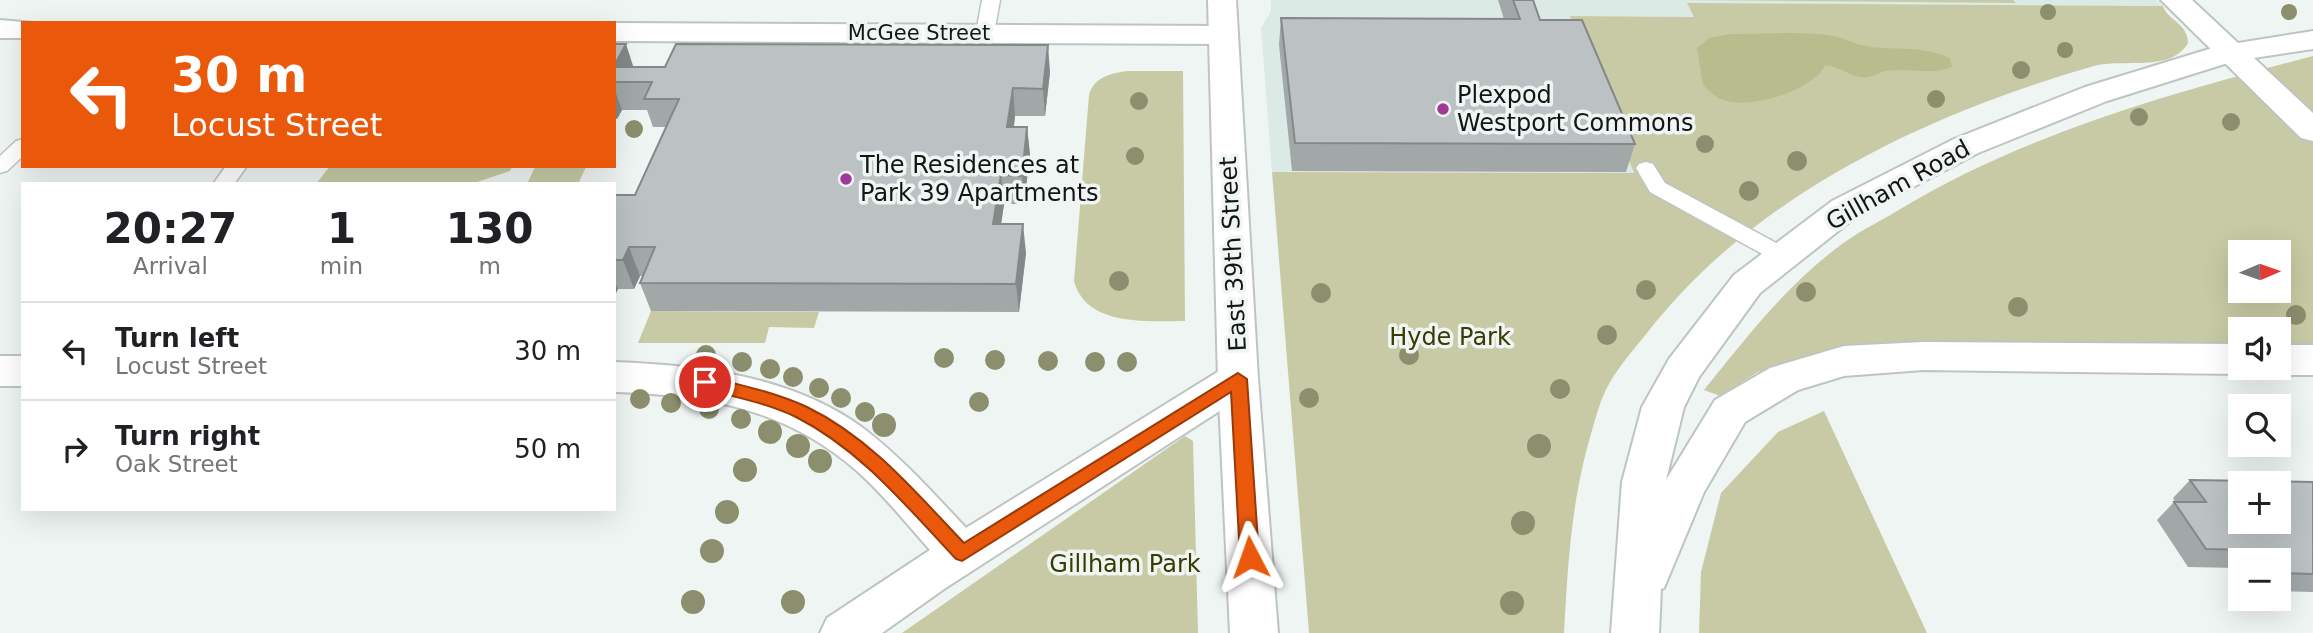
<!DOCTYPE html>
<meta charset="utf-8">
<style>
:root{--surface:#fff;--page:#f6f6f6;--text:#202124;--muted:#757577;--line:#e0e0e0}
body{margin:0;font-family:"DejaVu Sans",sans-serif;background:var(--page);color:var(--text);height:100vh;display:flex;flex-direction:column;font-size:26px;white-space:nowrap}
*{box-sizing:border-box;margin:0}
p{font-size:23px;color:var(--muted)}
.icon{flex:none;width:38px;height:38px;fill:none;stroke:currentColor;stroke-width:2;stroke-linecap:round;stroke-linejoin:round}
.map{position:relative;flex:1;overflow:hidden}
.drawer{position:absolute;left:21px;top:182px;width:595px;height:329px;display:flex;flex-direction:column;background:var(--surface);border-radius:0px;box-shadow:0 7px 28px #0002}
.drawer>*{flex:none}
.guide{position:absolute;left:21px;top:21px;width:595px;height:147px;border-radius:0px;box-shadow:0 7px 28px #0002;background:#ea580c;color:#fff;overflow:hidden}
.needle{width:46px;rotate:88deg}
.fabs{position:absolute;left:2228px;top:240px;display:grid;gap:14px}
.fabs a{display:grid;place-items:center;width:63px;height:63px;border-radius:0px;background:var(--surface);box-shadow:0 7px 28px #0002;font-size:35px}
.pin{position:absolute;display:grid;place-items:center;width:60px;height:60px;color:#fff;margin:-30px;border:4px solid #fff;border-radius:50%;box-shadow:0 2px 7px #0007}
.me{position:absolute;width:77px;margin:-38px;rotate:356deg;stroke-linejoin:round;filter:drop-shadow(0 0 5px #0008)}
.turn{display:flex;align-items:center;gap:24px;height:147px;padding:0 35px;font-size:32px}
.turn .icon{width:91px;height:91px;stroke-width:2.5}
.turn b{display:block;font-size:49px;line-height:60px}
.eta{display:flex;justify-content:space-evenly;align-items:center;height:119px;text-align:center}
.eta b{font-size:42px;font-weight:700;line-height:49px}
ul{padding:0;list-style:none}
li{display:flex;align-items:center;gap:21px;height:98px;padding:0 35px;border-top:2px solid var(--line)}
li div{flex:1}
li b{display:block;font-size:26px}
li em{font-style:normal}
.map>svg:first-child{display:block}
</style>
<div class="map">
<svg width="2313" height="633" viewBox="0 0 2313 633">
<rect width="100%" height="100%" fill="#eff5f3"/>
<polygon fill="#dbeae5" points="1271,0 2157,0 2163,6 1687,3 1695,17 1571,16 1634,173 1272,172 1261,28 1271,11"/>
<g fill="#c7caa4" fill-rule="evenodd">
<polygon points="1685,0 2013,0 2016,3"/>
<path d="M1687,3L2163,6C2168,21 2188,23 2188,43C2171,73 2122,58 2094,66C1927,114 1755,194 1647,333C1634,349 1619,366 1609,384C1600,400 1596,417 1591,434C1571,502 1568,563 1564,633H1309L1272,172L1634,173L1570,16L1694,17Z"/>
<path d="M2313,56V349H2279L2278,329H2240V349L1853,347L1798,358L1758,372L1720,396L1704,390C1745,339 1785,287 1838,247C1856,233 1877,223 1897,211C2026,133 2169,94 2313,56ZM2240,252H2278V290H2240Z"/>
<path d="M1128,71H1183L1185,321C1148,321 1086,327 1074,281L1089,95C1094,77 1111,73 1128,71Z"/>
<polygon points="330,166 512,167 510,171 471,184 316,184"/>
<polygon points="535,167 586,167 578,184 527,184"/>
<polygon points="651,311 819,312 814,328 769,327 765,343 638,343"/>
<polygon points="1824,411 1927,633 1699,633 1701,572 1721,493 1778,432"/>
<polygon points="1185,436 1193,441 1198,633 902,633"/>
</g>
<path fill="#b9bc8d" d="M1730,34C1764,34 1800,31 1834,36C1845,38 1854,44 1865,46C1894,51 1922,45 1950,58L1952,67C1931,76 1909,67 1886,71C1877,73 1870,79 1860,77C1847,75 1839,66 1825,65C1814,91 1746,111 1721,99C1714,96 1708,90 1703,85L1697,48L1709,38Z"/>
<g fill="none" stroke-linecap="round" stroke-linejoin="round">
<g stroke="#bec4c2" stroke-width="3">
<g id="service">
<polygon points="982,0 1000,0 994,33 985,38 976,33"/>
<polygon points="23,139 23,156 7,171 0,173 0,156 16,141"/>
<polygon points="1646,162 1653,164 1665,183 1791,251 1794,256 1791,261 1783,263 1775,261 1650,192 1636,168 1639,164"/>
<polygon points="226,166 247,166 234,184 213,184"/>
</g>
</g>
<g stroke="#bec4c2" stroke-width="4">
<g id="minor">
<polygon points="2161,0 2192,0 2313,113 2313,141 2301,138"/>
<polygon points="0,20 34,23 23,23 23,38 0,38"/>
<polygon points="614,23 1223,26 1234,29 1238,35 1234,41 1223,44 614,41"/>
<rect x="0" y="356" width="23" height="30"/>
<path d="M614,362C699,365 792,376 863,428C901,457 933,493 966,528L1224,368L1238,364L1252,368L1258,379L1252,390L944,589L882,633H820L827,618L930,550C906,523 884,495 857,471C785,408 707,395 614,392Z"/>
</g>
</g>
<g stroke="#bec4c2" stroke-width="4">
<g id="secondary">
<polygon points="1208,0 1236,0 1258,379 1278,633 1230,633 1218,379"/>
<polygon points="2313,31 2313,49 2234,61 2107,101 1978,153 1856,217 1760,293 1699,377 1684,407 1666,480 1715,400 1770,368 1844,346 1923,342 2240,344 2240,368 2254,369 2240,374 1923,370 1844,376 1798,390 1745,422 1704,492 1664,588 1661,589 1659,633 1611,633 1622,482 1642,407 1669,359 1734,275 1832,201 1954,139 2085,87 2219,46"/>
<polygon points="2278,345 2313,345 2313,375 2278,375 2264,370 2262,368 2278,368"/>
</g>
</g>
<use href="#service" fill="#fff" fill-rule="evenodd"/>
<use href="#minor" fill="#fff" fill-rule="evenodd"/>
<use href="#secondary" fill="#fff" fill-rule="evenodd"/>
</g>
<g fill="#8b8f6d">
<circle cx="2048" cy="12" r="8"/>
<circle cx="2289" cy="12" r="8"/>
<circle cx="2065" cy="50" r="8"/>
<circle cx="2021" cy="70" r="9"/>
<circle cx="1936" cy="99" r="9"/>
<circle cx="1139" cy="101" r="9"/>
<circle cx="2139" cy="117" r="9"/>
<circle cx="2231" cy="122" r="9"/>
<circle cx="634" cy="129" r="9"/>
<circle cx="1705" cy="144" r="9"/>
<circle cx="1135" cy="156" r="9"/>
<circle cx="1797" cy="161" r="10"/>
<circle cx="1749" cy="191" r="10"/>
<circle cx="1119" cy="281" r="10"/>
<circle cx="1646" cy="290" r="10"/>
<circle cx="1806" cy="292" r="10"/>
<circle cx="1321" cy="293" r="10"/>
<circle cx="2018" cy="307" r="10"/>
<circle cx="2296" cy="315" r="10"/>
<circle cx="1607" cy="335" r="10"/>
<circle cx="706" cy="355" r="10"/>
<circle cx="1409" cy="355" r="10"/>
<circle cx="944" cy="358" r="10"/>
<circle cx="995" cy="360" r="10"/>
<circle cx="1048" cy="361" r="10"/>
<circle cx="742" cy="362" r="10"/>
<circle cx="1095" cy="362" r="10"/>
<circle cx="1127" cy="362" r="10"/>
<circle cx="770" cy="369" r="10"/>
<circle cx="793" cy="377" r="10"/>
<circle cx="819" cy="388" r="10"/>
<circle cx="1560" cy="389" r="10"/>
<circle cx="841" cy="398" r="10"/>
<circle cx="1309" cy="398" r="10"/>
<circle cx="640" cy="399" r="10"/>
<circle cx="979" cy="402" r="10"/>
<circle cx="671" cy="403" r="10"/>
<circle cx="709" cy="409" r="10"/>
<circle cx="865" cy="412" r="10"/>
<circle cx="741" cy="419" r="10"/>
<circle cx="884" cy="425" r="12"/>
<circle cx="770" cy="432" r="12"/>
<circle cx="798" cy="446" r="12"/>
<circle cx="1539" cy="446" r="12"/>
<circle cx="820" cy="461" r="12"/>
<circle cx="745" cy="470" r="12"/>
<circle cx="727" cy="512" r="12"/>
<circle cx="1523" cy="523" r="12"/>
<circle cx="712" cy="551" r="12"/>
<circle cx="693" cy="602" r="12"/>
<circle cx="793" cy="602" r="12"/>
<circle cx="1512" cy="603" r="12"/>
</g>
<g fill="#a2a7a8">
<polygon points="1498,0 1533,0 1540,20 1635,144 1626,172 1292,171 1279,45 1281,18 1504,19"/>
<polygon points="614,44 634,67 1050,72 1045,116 1015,116 1014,127 1027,127 1030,155 1024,204 1004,204 1001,224 1026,253 1019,312 651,311 640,283 643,276 640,276 634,289 618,289 614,297 614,195 635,195 666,127 653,127 647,110 622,110 617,119 614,119"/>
<polygon points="382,166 587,166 586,167"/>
<polygon points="2190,480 2313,482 2313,592 2278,591 2278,560 2240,560 2240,570 2239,568 2188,567 2157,520 2174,502 2175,502 2173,498"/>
</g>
<g fill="#848888">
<polygon points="626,44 635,72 619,82 614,66"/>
<polygon points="1048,45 1050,72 1045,116 1043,89"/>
<polygon points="614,88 622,110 617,119 614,112"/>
<polygon points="1013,88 1015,116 1010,155 1007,127"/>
<polygon points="1027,127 1030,155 1024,204 1022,176"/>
<polygon points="1001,175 1004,204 997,253 993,224"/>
<polygon points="1023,224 1026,253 1019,312 1016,284"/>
<polygon points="629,247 640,276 634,289 623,260"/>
<polygon points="614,281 618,289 614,297"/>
</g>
<g fill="#bcc2c3" stroke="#848888" stroke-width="2" fill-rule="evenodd">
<polygon points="1513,0 1533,0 1540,20 1582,20 1635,144 1295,143 1281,18 1520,19"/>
<polygon points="614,44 626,44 614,66"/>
<polygon points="676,44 1048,45 1043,89 1013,88 1007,127 1027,127 1022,176 1001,175 993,224 1023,224 1016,284 640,283 655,247 629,247 623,260 614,260 614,195 635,195 679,99 644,99 652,82 614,82 614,67 665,67"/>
<path d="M2190,480L2313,482V574L2278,573V560H2265L2258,550L2206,549L2174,502H2206ZM2240,483H2278V522H2240Z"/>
</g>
<path fill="#ea580c" stroke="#983908" stroke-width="2" d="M1238,373L1247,379L1259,557L1256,562L1250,565L1243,562L1240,557L1231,392L962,561L956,559C907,507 861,450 796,417C765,402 732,397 699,387L697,382L705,376C740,385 774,392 807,407C871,438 916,493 964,543Z"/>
<g fill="#a0399c" stroke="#eff5f3" stroke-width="2.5">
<circle cx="1443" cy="109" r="7"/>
<circle cx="846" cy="179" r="7"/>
</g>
<g text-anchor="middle" stroke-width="7" stroke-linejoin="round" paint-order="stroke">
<g font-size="21" fill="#141615" stroke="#eff5f3">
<text x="919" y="40">McGee Street</text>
</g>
<g font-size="24" fill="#141615" stroke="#eff5f3" text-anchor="start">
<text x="1457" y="103">Plexpod<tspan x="1457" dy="28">Westport Commons</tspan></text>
<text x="860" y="173">The Residences at<tspan x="860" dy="28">Park 39 Apartments</tspan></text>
</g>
<g font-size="24" fill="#141615" stroke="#eff5f3">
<text transform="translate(1898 185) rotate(-29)" y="8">Gillham Road</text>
<text transform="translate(1233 254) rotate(-93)" y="8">East 39th Street</text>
</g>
<g font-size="24" fill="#3a3b00" stroke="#eff5f3">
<text x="1450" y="345">Hyde Park</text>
<text x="1125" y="572">Gillham Park</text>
</g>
</g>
</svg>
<div class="fabs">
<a><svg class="needle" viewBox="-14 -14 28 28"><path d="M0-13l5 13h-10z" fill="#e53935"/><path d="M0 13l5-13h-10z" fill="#757577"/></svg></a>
<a><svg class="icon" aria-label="sound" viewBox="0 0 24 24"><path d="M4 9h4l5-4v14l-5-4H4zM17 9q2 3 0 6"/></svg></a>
<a><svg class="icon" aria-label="search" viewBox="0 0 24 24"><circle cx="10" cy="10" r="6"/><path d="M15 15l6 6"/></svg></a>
<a>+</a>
<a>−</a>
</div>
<div class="pin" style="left:705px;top:382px;background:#d93025"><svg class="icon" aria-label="arrive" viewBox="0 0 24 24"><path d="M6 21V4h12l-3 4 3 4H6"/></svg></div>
<svg class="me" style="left:1250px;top:557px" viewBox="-20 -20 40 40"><path d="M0-17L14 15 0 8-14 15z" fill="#ea580c" stroke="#fff" stroke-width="4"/></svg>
<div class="guide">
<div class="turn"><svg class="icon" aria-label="left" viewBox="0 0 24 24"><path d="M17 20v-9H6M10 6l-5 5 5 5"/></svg><div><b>30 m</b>Locust Street</div></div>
</div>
<section class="drawer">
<div class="eta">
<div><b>20:27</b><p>Arrival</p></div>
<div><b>1</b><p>min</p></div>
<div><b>130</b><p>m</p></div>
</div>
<ul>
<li><svg class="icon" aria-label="left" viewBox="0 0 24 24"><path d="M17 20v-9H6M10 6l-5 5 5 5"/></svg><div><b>Turn left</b><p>Locust Street</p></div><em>30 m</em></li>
<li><svg class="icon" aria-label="right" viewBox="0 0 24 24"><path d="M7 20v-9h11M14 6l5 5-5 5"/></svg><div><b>Turn right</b><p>Oak Street</p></div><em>50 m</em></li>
</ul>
</section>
</div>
